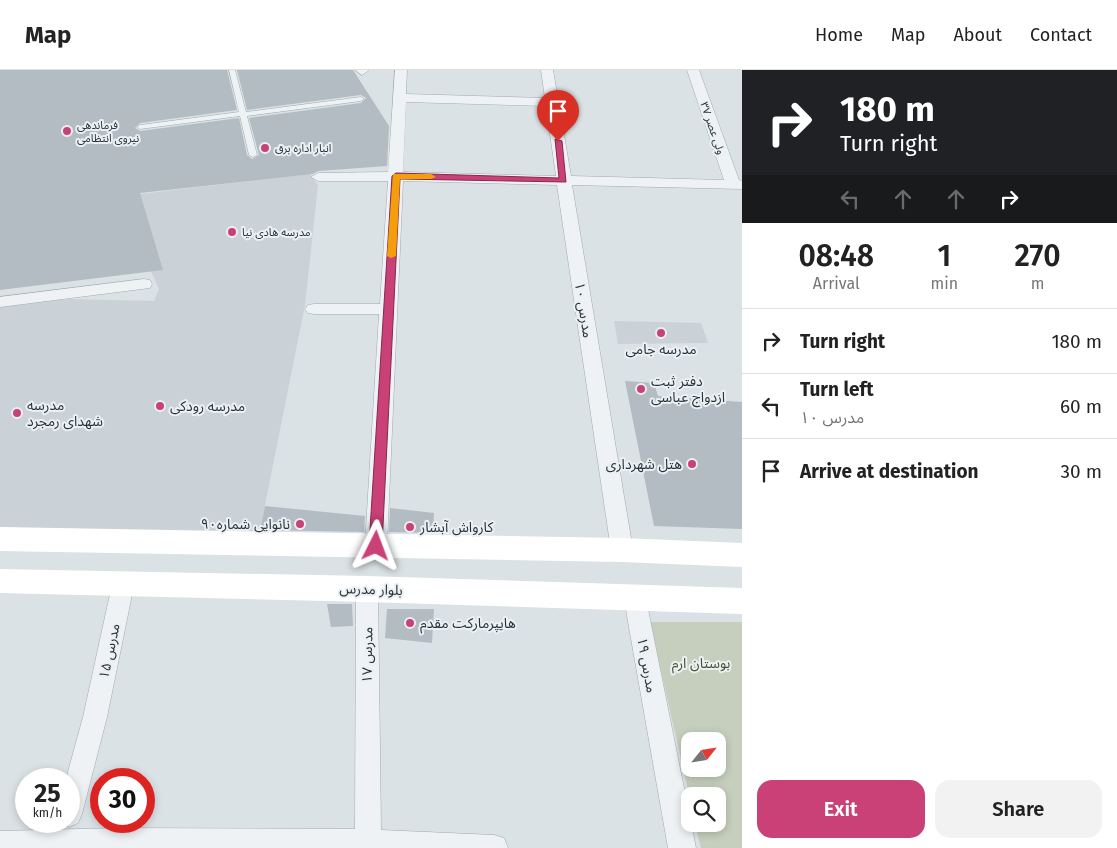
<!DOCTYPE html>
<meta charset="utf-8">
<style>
:root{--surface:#fff;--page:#f2f2f2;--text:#222;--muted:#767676;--line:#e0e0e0;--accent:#ca4177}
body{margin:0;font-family:"Fira Sans","Noto Sans Arabic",sans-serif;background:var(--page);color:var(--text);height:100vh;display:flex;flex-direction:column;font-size:19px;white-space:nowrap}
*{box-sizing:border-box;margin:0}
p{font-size:16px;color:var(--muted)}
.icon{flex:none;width:28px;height:28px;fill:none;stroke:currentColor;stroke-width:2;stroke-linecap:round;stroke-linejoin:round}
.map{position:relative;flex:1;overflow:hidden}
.side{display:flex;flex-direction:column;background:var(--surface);width:375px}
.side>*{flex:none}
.guide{background:#202124;color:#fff;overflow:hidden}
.needle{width:32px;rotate:60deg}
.fabs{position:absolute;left:681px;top:662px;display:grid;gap:10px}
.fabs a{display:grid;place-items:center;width:45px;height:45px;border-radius:10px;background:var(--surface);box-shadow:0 2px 8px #0003;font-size:25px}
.speed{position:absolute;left:15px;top:698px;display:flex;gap:10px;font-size:25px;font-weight:700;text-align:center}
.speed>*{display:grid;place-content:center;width:65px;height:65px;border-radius:50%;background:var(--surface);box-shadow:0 2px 8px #0003;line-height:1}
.speed small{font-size:12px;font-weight:400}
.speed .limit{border:8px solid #d22;background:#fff;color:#111}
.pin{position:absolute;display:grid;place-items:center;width:42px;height:42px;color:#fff;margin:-51px -21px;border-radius:50% 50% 50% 0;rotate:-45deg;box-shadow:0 0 5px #0007}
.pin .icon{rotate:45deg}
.me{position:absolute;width:55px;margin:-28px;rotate:3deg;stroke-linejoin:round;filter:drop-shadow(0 0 4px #0008)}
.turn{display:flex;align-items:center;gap:18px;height:105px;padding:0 15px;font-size:22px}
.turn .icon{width:65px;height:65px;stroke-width:2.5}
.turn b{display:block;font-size:35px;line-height:42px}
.lanes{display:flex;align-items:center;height:48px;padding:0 15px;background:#0003;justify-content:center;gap:25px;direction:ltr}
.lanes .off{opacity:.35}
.eta{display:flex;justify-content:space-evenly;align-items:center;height:85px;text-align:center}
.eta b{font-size:30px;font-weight:600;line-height:35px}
.action{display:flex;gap:10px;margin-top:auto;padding:10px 15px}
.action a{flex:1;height:58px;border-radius:15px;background:var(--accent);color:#fff;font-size:20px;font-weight:600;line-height:58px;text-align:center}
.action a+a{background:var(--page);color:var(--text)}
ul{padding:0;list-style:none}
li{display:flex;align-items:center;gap:15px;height:65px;padding:0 15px;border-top:1px solid var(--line)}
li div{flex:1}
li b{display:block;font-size:19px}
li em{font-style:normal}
header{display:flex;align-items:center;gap:30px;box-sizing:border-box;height:70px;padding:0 25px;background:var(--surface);border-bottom:1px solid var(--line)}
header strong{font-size:24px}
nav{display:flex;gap:28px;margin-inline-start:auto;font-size:18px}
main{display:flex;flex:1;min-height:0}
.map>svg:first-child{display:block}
</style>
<header>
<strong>Map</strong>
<nav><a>Home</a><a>Map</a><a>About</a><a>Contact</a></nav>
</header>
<main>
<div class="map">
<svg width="742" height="778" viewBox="0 0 742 778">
<rect width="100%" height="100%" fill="#dbe2e5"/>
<g fill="#cad2d7">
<polygon points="310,104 318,115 305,235 259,465 0,457 0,237 69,229 154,231 159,219 151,201 140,124"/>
<polygon points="614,251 701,253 708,273 618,274"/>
</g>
<path fill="#c6cfbd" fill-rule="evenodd" d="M650,552H742V778H701L695,754H718V726H690V729ZM690,671H718V699H690Z"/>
<g fill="#b3bcc2">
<polygon points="0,0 227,0 237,40 140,53 135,58 140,61 239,48 247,85 252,89 259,85 249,48 361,33 366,28 361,25 247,40 237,0 353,0 389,56 387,96 318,101 313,104 140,123 163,200 0,220"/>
<polygon points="625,311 654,313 658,326 742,332 742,459 654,456"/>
<polygon points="265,436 365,446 364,462 260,460"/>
<polygon points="390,438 434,443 433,463 389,462"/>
<polygon points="327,534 352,534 353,556 331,557"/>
<polygon points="387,539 434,539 432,573 385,568"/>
</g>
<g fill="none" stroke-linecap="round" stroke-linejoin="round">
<g stroke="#a1aaaf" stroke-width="1">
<polygon id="lane" points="229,0 235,0 246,42 361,27 364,29 361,31 247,46 257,85 253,87 249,85 240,46 140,59 137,57 140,55 239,42"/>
</g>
<g stroke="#a1aaaf" stroke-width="1">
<g id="street">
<polygon points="355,0 368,0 368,1 362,5"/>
<path d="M395,0H407L406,24L545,28L541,0H553L571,106L724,110L687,0H699L739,110L742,111V119L572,115L633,480L630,486L622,489L614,486L611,480L557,115L403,111L387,475L384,481L376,484L368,481L365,475L379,244H314L308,243L305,239L308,235L314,234H380L388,111H318L311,107L318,103L388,102ZM406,32L546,36L556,106L403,102Z"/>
<polygon points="144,209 150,210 152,214 150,218 0,237 0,227"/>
<polygon points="123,506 131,509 134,515 107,647 82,744 78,753 69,757 59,751 69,751 69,709 66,709 83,647 112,515 115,509"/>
<polygon points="367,510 375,513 378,519 381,760 494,765 504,768 508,778 0,778 0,761 118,758 355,759 356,519 359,513"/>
<polygon points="635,520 643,522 646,529 696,778 668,778 624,529 627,522"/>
</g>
</g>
<use href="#lane" fill="#eef2f4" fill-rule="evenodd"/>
<use href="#street" fill="#eef2f4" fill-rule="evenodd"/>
<g fill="#fff" fill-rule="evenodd">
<polygon points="0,457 622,468 742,473 742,497 622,492 0,481"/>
<polygon points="0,499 367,506 742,518 742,544 367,532 0,523"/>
</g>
</g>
<polygon fill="#ca4177" stroke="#832a4d" points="555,69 562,71 566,112 400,109 382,476 376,480 371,479 369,476 392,106 396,103 559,108"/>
<polygon fill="#f59e0b" points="393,104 431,104 436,107 431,109 400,109 396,186 391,188 387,186"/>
<g fill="#ca4177" stroke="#ebf0f3" stroke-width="2">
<circle cx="67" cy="61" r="5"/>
<circle cx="265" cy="78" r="5"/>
<circle cx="232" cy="162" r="5"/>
<circle cx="661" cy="263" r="5"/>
<circle cx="641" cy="319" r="5"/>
<circle cx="160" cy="336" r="5"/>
<circle cx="17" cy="343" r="5"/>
<circle cx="692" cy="394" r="5"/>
<circle cx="300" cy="454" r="5"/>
<circle cx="410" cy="457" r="5"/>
<circle cx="410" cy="553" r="5"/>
</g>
<g text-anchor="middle" stroke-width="4" stroke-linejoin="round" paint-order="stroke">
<g font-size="11" fill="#26333b" stroke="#ebf0f3" text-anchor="start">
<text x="77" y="59">فرماندهی<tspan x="77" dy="13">نیروی انتظامی</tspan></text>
<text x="275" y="82">انبار اداره برق</text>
<text x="242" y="166">مدرسه هادی نیا</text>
</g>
<g font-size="11" fill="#26333b" stroke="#ebf0f3">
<text transform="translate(713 58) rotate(71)" y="4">ولی عصر ۳۷</text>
</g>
<g font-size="14" fill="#26333b" stroke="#ebf0f3">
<text transform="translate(584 240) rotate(81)" y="5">مدرس ۱۰</text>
<text transform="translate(371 519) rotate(2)" y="5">بلوار مدرس</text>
<text transform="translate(109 581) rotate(-78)" y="5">مدرس ۱۵</text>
<text transform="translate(367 585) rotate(-89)" y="5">مدرس ۱۷</text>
<text transform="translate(647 595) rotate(80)" y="5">مدرس ۱۹</text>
</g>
<g font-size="14" fill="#26333b" stroke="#ebf0f3" text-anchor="start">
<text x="661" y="284" text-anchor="middle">مدرسه جامی</text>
<text x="651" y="316">دفتر ثبت<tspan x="651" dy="16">ازدواج عباسی</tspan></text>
<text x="27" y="340">مدرسه<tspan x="27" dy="16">شهدای رمجرد</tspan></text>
<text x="170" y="341">مدرسه رودکی</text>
<text x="682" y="399" text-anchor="end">هتل شهرداری</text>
<text x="290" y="459" text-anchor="end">نانوایی شماره۹۰</text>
<text x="420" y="462">کارواش آبشار</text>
<text x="420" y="558">هایپرمارکت مقدم</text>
</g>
<g font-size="14" fill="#435634" stroke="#ebf0f3">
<text x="701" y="598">بوستان ارم</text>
</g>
</g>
</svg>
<div class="fabs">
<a><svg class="needle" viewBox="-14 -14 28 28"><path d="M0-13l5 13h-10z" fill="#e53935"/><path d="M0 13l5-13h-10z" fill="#767676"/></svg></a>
<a><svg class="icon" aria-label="search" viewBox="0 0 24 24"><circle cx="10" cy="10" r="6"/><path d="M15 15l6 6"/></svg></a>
</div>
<div class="speed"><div>25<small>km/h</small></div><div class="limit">30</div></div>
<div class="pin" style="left:558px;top:71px;background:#d93025"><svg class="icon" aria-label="arrive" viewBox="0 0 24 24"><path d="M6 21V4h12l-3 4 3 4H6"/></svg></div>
<svg class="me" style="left:376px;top:476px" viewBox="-20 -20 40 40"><path d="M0-17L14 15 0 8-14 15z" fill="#ca4177" stroke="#fff" stroke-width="4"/></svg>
</div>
<section class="side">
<div class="guide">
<div class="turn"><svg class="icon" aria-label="right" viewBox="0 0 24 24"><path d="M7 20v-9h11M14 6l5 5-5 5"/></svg><div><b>180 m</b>Turn right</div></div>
<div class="lanes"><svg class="icon off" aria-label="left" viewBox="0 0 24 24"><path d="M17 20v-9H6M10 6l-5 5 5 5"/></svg><svg class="icon off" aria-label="ahead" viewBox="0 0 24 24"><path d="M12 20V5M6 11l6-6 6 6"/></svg><svg class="icon off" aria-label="ahead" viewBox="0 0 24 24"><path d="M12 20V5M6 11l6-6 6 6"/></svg><svg class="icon" aria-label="right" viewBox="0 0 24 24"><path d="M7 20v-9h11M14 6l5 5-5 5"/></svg></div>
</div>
<div class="eta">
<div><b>08:48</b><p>Arrival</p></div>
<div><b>1</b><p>min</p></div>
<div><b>270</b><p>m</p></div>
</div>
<ul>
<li><svg class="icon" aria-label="right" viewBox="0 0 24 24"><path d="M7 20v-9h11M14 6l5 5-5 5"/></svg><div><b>Turn right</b></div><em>180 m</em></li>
<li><svg class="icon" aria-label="left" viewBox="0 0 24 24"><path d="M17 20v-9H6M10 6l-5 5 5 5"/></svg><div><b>Turn left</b><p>مدرس ۱۰</p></div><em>60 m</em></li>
<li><svg class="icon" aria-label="arrive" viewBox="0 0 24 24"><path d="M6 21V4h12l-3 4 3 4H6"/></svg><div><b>Arrive at destination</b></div><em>30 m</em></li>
</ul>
<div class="action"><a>Exit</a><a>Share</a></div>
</section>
</main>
